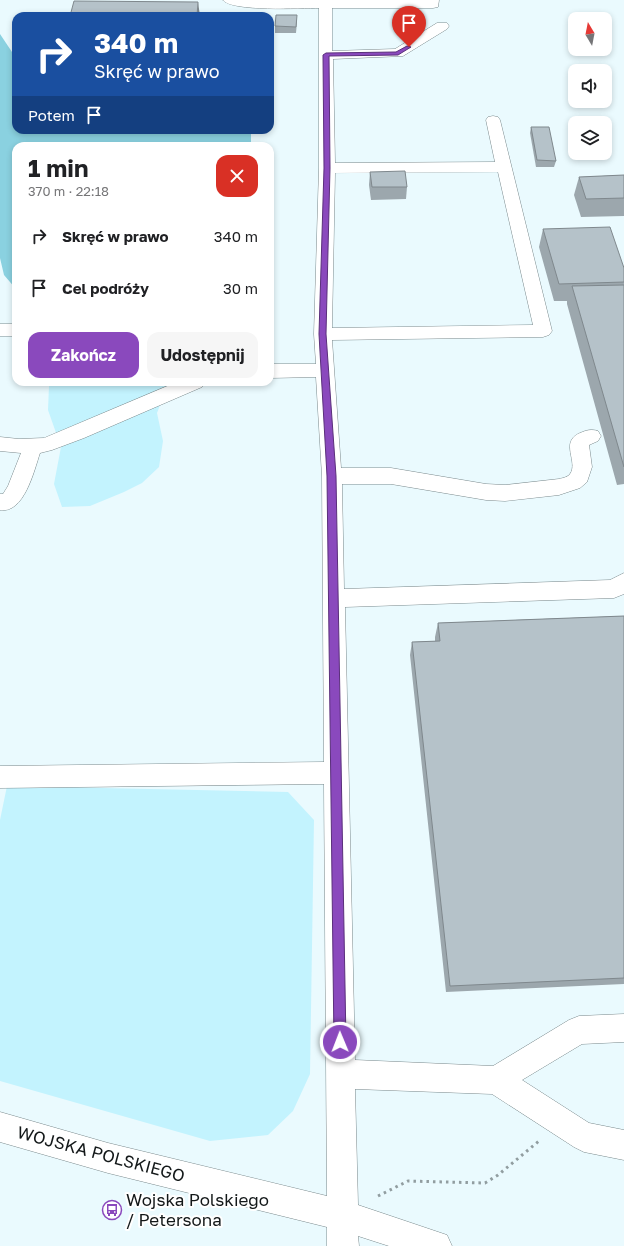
<!DOCTYPE html>
<html lang="pl">
<meta charset="utf-8">
<style>
:root{--surface:#fff;--page:#f6f6f6;--text:#202124;--muted:#757577;--accent:#8a49bd}
body{margin:0;font-family:"Golos Text",sans-serif;background:var(--page);color:var(--text);height:100vh;display:flex;flex-direction:column;font-size:15px;white-space:nowrap}
*{box-sizing:border-box;margin:0}
p{font-size:13px;color:var(--muted)}
.icon{flex:none;width:22px;height:22px;fill:none;stroke:currentColor;stroke-width:2;stroke-linecap:round;stroke-linejoin:round}
.map{position:relative;flex:1;overflow:hidden}
.sheet{position:absolute;left:12px;top:142px;width:262px;height:244px;display:flex;flex-direction:column;background:var(--surface);border-radius:12px;box-shadow:0 2px 6px #0003}
.sheet>*{flex:none}
.guide{position:absolute;left:12px;top:12px;width:262px;height:122px;border-radius:12px;box-shadow:0 2px 6px #0003;background:#1a4fa0;color:#fff;overflow:hidden}
.needle{width:26px;rotate:350deg}
.buttons{position:absolute;left:568px;top:12px;display:grid;gap:8px}
.buttons a{display:grid;place-items:center;width:44px;height:44px;border-radius:8px;background:var(--surface);box-shadow:0 2px 6px #0003;font-size:20px}
.pin{position:absolute;display:grid;place-items:center;width:34px;height:34px;color:#fff;margin:-41px -17px;border-radius:50% 50% 50% 0;rotate:-45deg;box-shadow:0 0 4px #0007}
.pin .icon{rotate:45deg}
.me{position:absolute;width:44px;margin:-22px;rotate:359deg;stroke-linejoin:round;filter:drop-shadow(0 0 3px #0008)}
.turn{display:flex;align-items:center;gap:14px;height:84px;padding:0 16px;font-size:18px}
.turn .icon{width:52px;height:52px;stroke-width:2.5}
.turn b{display:block;font-size:28px;line-height:34px}
.then{display:flex;align-items:center;height:38px;padding:0 16px;background:#0003;gap:8px;font-size:15px}
.round{display:grid;place-items:center;flex:none;width:42px;height:42px;border-radius:12px;background:var(--page)}
.head{display:flex;align-items:center;justify-content:space-between;height:68px;padding:0 16px}
h1{font-size:24px;font-weight:700;line-height:30px}
.primary-button{display:flex;gap:8px;margin-top:auto;padding:8px 16px}
.primary-button a{flex:1;height:46px;border-radius:12px;background:var(--accent);color:#fff;font-size:16px;font-weight:700;line-height:46px;text-align:center}
.primary-button a+a{background:var(--page);color:var(--text)}
ul{padding:0;list-style:none}
li{display:flex;align-items:center;gap:12px;height:52px;padding:0 16px}
li div{flex:1}
li b{display:block;font-size:15px}
li em{font-style:normal}
.map>svg:first-child{display:block}
</style>
<div class="map">
<svg width="624" height="1246" viewBox="0 0 624 1246">
<rect width="100%" height="100%" fill="#eafafe"/>
<g fill="#c3f3fe">
<polygon points="54,382 167,382 167,387 157,413 163,441 159,467 142,483 124,492 90,506 62,507 54,484 61,447 48,410 49,386"/>
<polygon points="7,786 288,792 314,820 310,1074 293,1111 268,1135 210,1141 0,1081 0,820"/>
</g>
<polygon fill="#8ad1e0" points="0,34 16,58 16,130 251,130 251,146 16,146 16,289 4,275 0,258"/>
<g fill="none" stroke-linecap="round" stroke-linejoin="round">
<g stroke="#7b8a8d" stroke-width="1">
<g id="minor">
<path d="M223,0H439L438,7L433,8H332V51L395,49L437,23H447L449,26L447,29L403,56L333,59L335,163L495,162L486,120L488,117L493,116L498,117L500,120L552,331L549,335L543,337L332,340L341,468H391L486,484L505,485L559,479C563,478 568,477 570,474C579,462 559,442 580,433C587,430 591,429 598,431L601,436L598,441L589,445L592,467L587,482L580,488L559,495L505,501L486,500L391,484H342L344,589L610,580L624,573V594L614,598L345,607L355,1060L493,1066L569,1020L579,1016L624,1014V1042L582,1044L522,1080L589,1123L624,1130V1160L584,1152L574,1147L492,1094L355,1089L358,1205L447,1235L452,1246H389L358,1236L359,1246H327V1227L108,1173L0,1142V1112L108,1143L327,1196L324,784L0,788V766L324,762L322,476L316,377L270,378V364H316L314,334L319,168V8C302,8 231,12 223,0ZM498,172L533,325L332,328L335,173Z"/>
<rect x="0" y="324" width="16" height="12"/>
<path d="M177,382H204L202,387L84,438L52,450L40,453C34,471 24,514 0,510V494H3L8,486L21,453L0,451V437L19,439L44,438Z"/>
</g>
</g>
<polyline stroke="#919da0" stroke-width="3" stroke-dasharray="2.5 4" stroke-linecap="butt" points="378,1196 408,1181 485,1183 498,1175 539,1141"/>
<use href="#minor" fill="#fff" fill-rule="evenodd"/>
</g>
<g fill="#9ca7ad">
<polygon points="297,22 296,33 275,33 275,26"/>
<polygon points="531,127 556,161 554,167 536,167 530,133"/>
<polygon points="370,172 407,187 406,199 371,200 369,185"/>
<polygon points="624,175 624,216 581,217 574,195 579,177"/>
<polygon points="543,229 624,268 624,484 617,485 567,304 567,301 554,301 539,247"/>
<polygon points="624,616 624,984 446,992 410,655 412,642 435,641 435,637 438,623"/>
</g>
<polygon fill="#7f888d" points="198,2 200,16 197,16"/>
<g fill="#b5c2c9" stroke="#7f888d">
<polygon points="74,1 198,2 197,16 70,16"/>
<polygon points="276,15 297,15 296,27 275,26"/>
<polygon points="531,127 549,127 556,161 537,160"/>
<polygon points="405,171 407,187 372,187 370,172"/>
<polygon points="624,175 624,198 586,199 579,177"/>
<polygon points="610,227 624,268 624,282 559,284 543,229"/>
<polygon points="624,285 624,467 572,286"/>
<polygon points="624,616 624,978 450,986 412,642 440,641 438,623"/>
</g>
<polygon fill="#8a49bd" stroke="#5a2f7b" points="407,46 411,47 398,55 329,56 330,168 326,334 336,476 346,1042 344,1046 340,1048 336,1046 334,1042 327,476 319,334 324,168 323,55 326,53 396,52"/>
<defs>
<g id="bus-ring" transform="scale(1)"><circle r="9.5" fill="#fff" stroke="#8a49bd" stroke-width="1.5"/><path d="M-5-6H5V4H4V6H2V4H-2V6H-4V4H-5ZM-3.5-4V0h7V-4ZM-3.5 1.2v1.5H-2V1.2ZM2 1.2v1.5H3.5V1.2Z" fill="#8a49bd"/></g>
</defs>
<g fill-rule="evenodd">
<use href="#bus-ring" x="112" y="1210"/>
</g>
<g text-anchor="middle" stroke-width="4" stroke-linejoin="round" paint-order="stroke">
<g font-size="17" fill="#131819" stroke="#fff">
<text transform="translate(101 1154) rotate(15)" y="6">WOJSKA POLSKIEGO</text>
</g>
<g font-size="17" fill="#131819" stroke="#fff" text-anchor="start">
<text x="126" y="1206">Wojska Polskiego<tspan x="126" dy="20">/ Petersona</tspan></text>
</g>
</g>
</svg>
<div class="buttons">
<a><svg class="needle" viewBox="-14 -14 28 28"><path d="M0-13l5 13h-10z" fill="#e53935"/><path d="M0 13l5-13h-10z" fill="#757577"/></svg></a>
<a><svg class="icon" aria-label="sound" viewBox="0 0 24 24"><path d="M4 9h4l5-4v14l-5-4H4zM17 9q2 3 0 6"/></svg></a>
<a><svg class="icon" aria-label="layers" viewBox="0 0 24 24"><path d="M12 4l9 5-9 5-9-5zM3 14l9 5 9-5"/></svg></a>
</div>
<div class="pin" style="left:409px;top:47px;background:#d93025"><svg class="icon" aria-label="arrive" viewBox="0 0 24 24"><path d="M6 21V4h12l-3 4 3 4H6"/></svg></div>
<svg class="me" style="left:340px;top:1042px" viewBox="-20 -20 40 40"><circle r="17" fill="#8a49bd" stroke="#fff" stroke-width="3"/><path d="M0-11L8 9 0 5-8 9z" fill="#fff"/></svg>
<div class="guide">
<div class="turn"><svg class="icon" aria-label="right" viewBox="0 0 24 24"><path d="M7 20v-9h11M14 6l5 5-5 5"/></svg><div><b>340 m</b>Skręć w prawo</div></div>
<div class="then">Potem<svg class="icon" aria-label="arrive" viewBox="0 0 24 24"><path d="M6 21V4h12l-3 4 3 4H6"/></svg></div>
</div>
<section class="sheet">
<div class="head"><div><h1>1 min</h1><p>370 m · 22:18</p></div><a class="round" style="background:#d93025;color:#fff"><svg class="icon" aria-label="close" viewBox="0 0 24 24"><path d="M6 6l12 12M18 6L6 18"/></svg></a></div>
<ul>
<li><svg class="icon" aria-label="right" viewBox="0 0 24 24"><path d="M7 20v-9h11M14 6l5 5-5 5"/></svg><div><b>Skręć w prawo</b></div><em>340 m</em></li>
<li><svg class="icon" aria-label="arrive" viewBox="0 0 24 24"><path d="M6 21V4h12l-3 4 3 4H6"/></svg><div><b>Cel podróży</b></div><em>30 m</em></li>
</ul>
<div class="primary-button"><a>Zakończ</a><a>Udostępnij</a></div>
</section>
</div>
